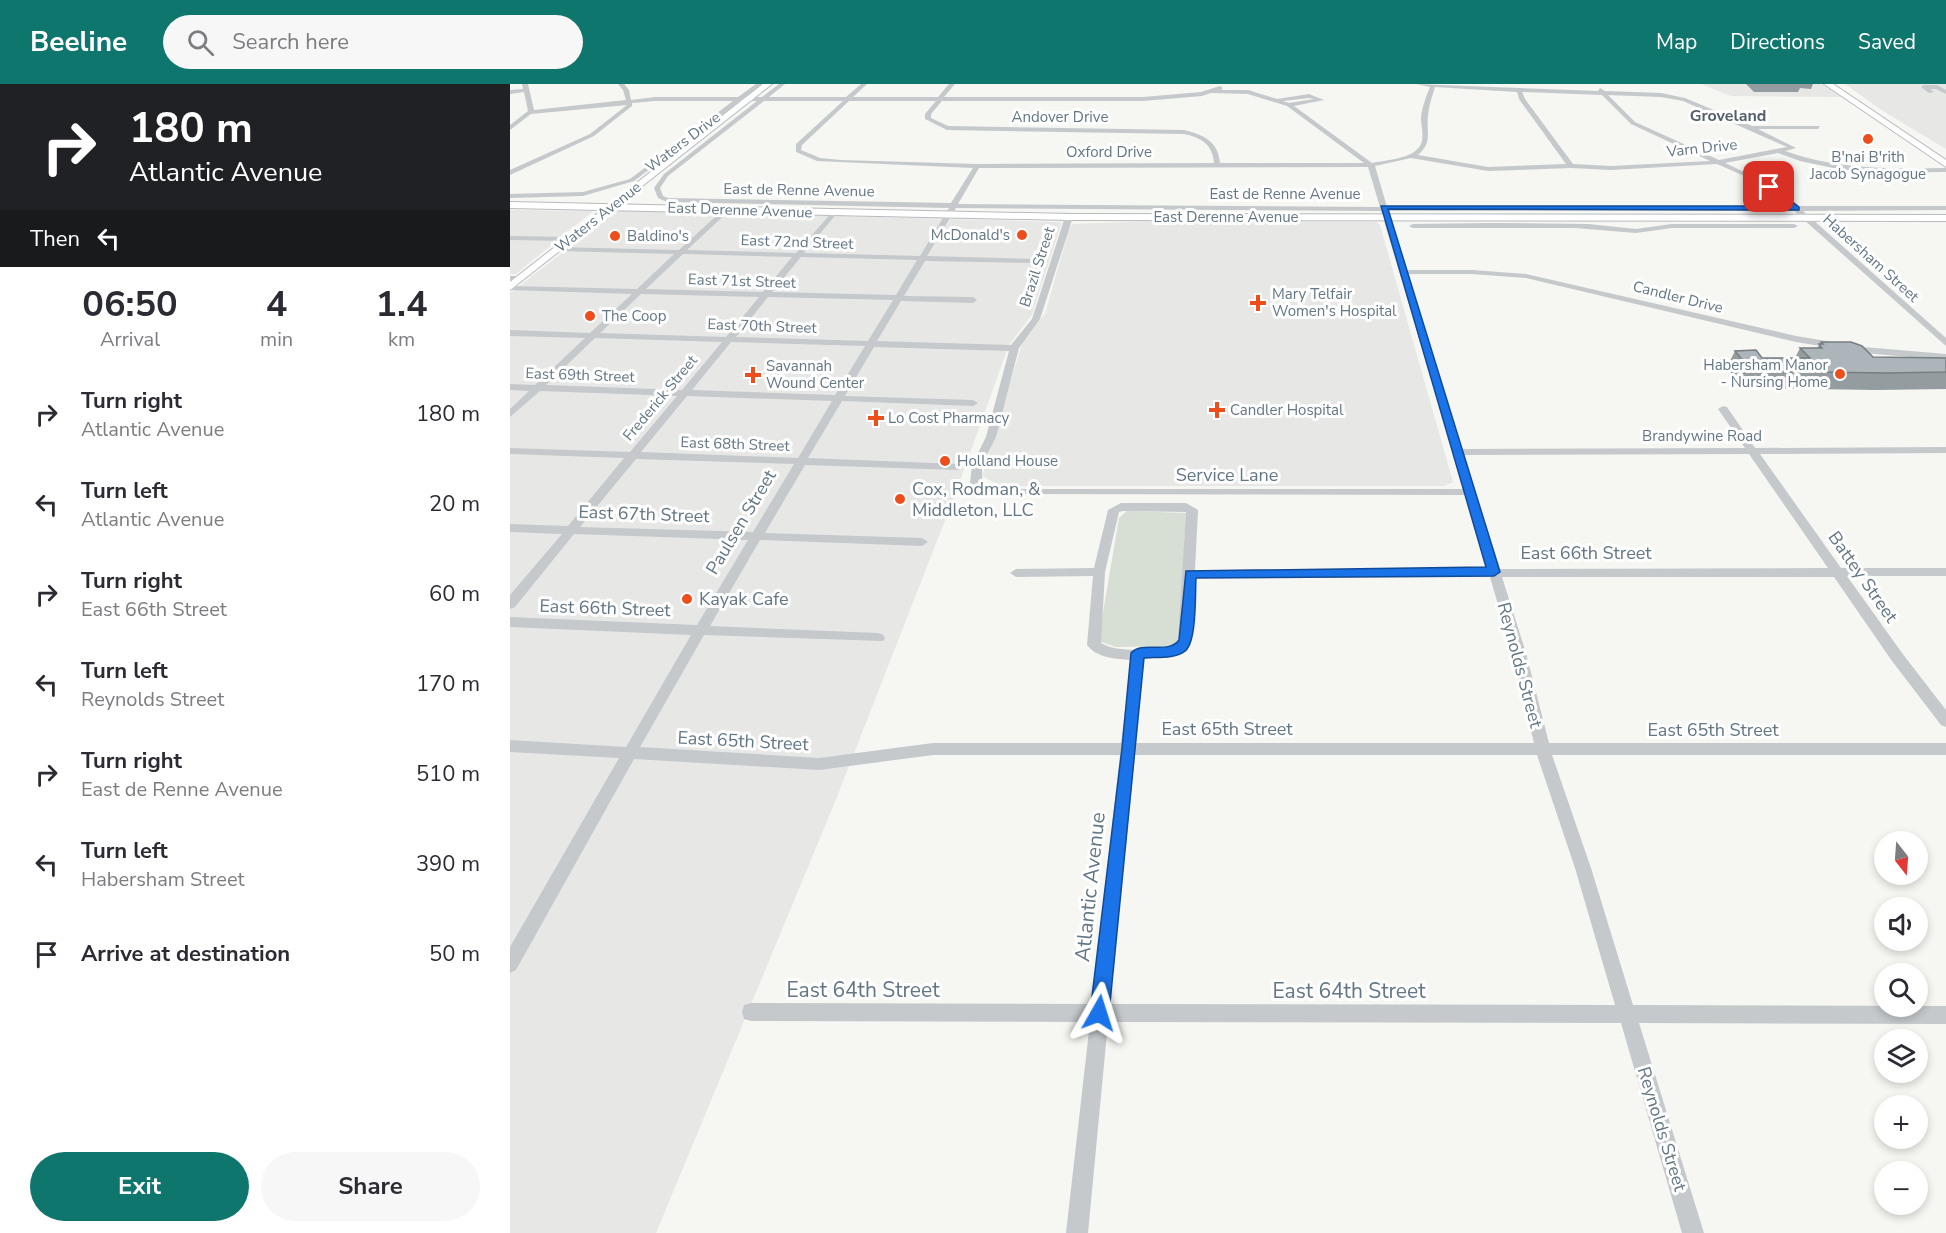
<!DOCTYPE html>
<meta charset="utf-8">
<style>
:root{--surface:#fff;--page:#f7f7f7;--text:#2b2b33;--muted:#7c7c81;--accent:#0f766e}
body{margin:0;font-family:"Nunito Sans",sans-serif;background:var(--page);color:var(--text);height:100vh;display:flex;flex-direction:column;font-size:22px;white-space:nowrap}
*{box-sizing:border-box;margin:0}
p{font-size:20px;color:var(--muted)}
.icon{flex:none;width:33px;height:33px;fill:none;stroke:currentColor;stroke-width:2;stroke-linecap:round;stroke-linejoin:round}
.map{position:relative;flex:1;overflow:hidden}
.side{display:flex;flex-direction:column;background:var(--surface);width:510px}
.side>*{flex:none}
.banner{background:#202124;color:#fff;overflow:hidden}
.needle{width:39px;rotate:163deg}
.fabs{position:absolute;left:1364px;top:747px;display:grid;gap:12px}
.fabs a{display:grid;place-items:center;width:54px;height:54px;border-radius:50%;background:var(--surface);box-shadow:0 3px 9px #0003;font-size:30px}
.pin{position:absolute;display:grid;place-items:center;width:51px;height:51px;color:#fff;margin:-26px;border-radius:12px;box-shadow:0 3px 9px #0006}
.me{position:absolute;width:66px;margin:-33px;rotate:6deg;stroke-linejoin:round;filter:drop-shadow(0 0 4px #0008)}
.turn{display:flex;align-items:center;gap:21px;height:126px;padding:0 30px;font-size:27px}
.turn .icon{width:78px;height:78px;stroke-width:2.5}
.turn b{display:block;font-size:42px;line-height:51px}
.then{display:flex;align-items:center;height:57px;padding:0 30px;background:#0003;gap:12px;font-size:22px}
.eta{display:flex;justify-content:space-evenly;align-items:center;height:102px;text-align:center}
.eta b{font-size:36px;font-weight:700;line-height:42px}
.action{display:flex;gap:12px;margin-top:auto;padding:12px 30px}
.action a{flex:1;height:69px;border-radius:36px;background:var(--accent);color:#fff;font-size:24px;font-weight:700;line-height:69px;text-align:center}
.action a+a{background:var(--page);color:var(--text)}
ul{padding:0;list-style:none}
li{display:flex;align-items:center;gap:18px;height:90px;padding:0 30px}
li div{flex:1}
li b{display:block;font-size:22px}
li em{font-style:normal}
header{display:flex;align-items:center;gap:36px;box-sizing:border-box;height:84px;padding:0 30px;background:var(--accent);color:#fff}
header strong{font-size:28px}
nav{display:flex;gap:33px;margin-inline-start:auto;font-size:21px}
.search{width:420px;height:54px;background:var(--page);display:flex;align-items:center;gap:15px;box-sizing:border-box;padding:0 21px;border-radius:33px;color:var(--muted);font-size:22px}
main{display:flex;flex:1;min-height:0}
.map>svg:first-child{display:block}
</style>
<header>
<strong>Beeline</strong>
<div class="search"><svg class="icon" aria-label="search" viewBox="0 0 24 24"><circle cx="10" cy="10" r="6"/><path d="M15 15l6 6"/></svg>Search here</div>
<nav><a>Map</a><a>Directions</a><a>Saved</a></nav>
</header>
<main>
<section class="side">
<div class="banner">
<div class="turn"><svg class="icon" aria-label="right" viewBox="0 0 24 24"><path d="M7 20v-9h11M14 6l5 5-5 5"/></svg><div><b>180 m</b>Atlantic Avenue</div></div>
<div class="then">Then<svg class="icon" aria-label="left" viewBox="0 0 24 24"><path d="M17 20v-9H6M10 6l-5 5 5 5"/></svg></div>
</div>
<div class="eta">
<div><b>06:50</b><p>Arrival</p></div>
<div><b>4</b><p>min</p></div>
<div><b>1.4</b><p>km</p></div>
</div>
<ul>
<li><svg class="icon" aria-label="right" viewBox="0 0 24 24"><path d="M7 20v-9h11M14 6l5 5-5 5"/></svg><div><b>Turn right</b><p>Atlantic Avenue</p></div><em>180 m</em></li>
<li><svg class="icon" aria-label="left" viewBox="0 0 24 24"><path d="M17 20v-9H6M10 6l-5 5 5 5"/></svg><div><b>Turn left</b><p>Atlantic Avenue</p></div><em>20 m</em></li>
<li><svg class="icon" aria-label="right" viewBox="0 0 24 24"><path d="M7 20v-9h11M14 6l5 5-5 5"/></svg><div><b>Turn right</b><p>East 66th Street</p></div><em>60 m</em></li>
<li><svg class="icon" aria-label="left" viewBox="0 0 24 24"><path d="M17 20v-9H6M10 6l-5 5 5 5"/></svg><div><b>Turn left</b><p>Reynolds Street</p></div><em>170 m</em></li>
<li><svg class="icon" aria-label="right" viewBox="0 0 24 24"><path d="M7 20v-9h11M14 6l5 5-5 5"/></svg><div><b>Turn right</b><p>East de Renne Avenue</p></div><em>510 m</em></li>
<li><svg class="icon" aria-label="left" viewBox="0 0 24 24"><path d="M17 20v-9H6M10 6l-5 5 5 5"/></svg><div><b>Turn left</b><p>Habersham Street</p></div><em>390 m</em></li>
<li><svg class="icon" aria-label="arrive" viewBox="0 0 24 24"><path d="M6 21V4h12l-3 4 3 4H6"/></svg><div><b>Arrive at destination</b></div><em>50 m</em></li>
</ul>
<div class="action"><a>Exit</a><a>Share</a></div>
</section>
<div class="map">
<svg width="1436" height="1149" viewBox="0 0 1436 1149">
<rect width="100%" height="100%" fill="#f6f6f2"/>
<g fill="#e7e8e6">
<polygon points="1191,0 1312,0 1332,13 1221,12"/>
<polygon points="1335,0 1436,0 1436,65 1373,27"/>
<polygon points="0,126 83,127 6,190 0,190"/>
<polygon points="108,126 552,138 522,231 499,261 443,416 325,718 146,1149 0,1149 0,209"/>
<polygon points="640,137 867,138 870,141 943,398 934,402 491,402 472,392 514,253 535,230 559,145 563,140"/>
</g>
<polygon fill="#d7ded3" points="617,427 676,429 669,559 664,562 606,563 591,558 589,552 609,434"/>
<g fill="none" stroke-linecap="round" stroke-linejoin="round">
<g stroke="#b8bcc0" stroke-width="2">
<g id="major">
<polygon points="253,0 262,0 0,206 0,198"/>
<polygon points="1314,0 1323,0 1436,76 1436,83"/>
</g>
</g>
<g stroke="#b7bbbe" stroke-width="2">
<polygon id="highway" points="0,118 559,130 1436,131 1436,137 559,136 0,124"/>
</g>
<g fill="#c5c9cc" fill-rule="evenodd">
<path d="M12,0H18L24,26L116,16L113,6L108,0H114L119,6L121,16L145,13H228L246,0H252L235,13H252L269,0H275L259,13H336L351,0H357L343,13H428L439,0H445L434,13H633L691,8L710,2L713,4L711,6H738L767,15L799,10L814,16L784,22L862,79C876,76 902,75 910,62C915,54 911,43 911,34C912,23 916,13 920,3L906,0L1088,7L1090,4L1095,7L1151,9L1175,14L1242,42H1310L1308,45H1248L1286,64L1275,67C1328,86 1381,85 1436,84V88L1372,89L1333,86L1290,77L1268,69L1215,79C1241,91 1266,103 1288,122H1436V126L1293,127L1436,254V262L1284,127H879L897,186H962L1016,190L1286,252L1353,263L1436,270V276L1353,269L1286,258L1016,194L962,190H898L952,365L1235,364L1208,325L1213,322L1217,323L1245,364L1436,363V369L1250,370L1331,484H1436V492H1337L1392,569L1436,626V643L1431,641L1382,577L1324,493H992L1016,569L1039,659H1436V671H1042L1081,784L1123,921L1436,922V940L1129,939L1194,1149H1172L1111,939L598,938L578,1149H556L580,938L241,937L234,935L232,928L234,921L241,919L582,920L610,671H423L309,686L124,675L6,886L0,889V863L109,674L0,668V656L116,663L181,551L0,543V533L187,541L238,456L64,450L5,523L0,525V511L52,450L0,448V440L58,442L114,374L0,370V364L120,368L167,312L30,307L0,333V325L19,307L0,306V300L25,301L75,254L0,252V246L80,249L122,210L0,206V202L127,205L164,170L47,167L43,165L47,163L169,166L216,123H219V127L177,166L286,169L324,126L328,128L294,169L410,172L439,124L157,118L148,114L144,104L154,90L247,17H231L124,97L73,112L0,114V110L73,108L120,95L223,17H145L122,19V22L84,52L0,91V86L80,50L117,21L21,30L0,46V41L18,27L14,8L0,10V6L13,5ZM925,3L1007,8L1009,15L1056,80L978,83L908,71C923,58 916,49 918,31C919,21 922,13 925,3ZM1012,8L1092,11L1121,40L1200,77L1101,82L1063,80L1015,15ZM701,9L738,10L777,22L854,79H710C708,57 694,51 674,46L438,42L421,34V30L432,17H633L692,12ZM1098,11L1151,13L1173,17L1277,63L1209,76L1125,38ZM799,14L804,15L779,19L773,17ZM254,17H333L286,60V68L307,77L463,84L441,119L158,114L153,112L150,104L158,92ZM339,17H426L415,30V35L437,46L674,50C692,54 702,60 704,79L467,80L331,76L310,74L291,66L292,61ZM901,74L978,87L1061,84L1101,86L1207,80L1241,95L1279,123H877L865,82ZM858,83L870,123L448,120L469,84ZM446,124L871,127L954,405H484L472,398V381L486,353L509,264L530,235L563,133L559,131L555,133L522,235L501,261L367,257L391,217L463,219L467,216L463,213L394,212L415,177L527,179L531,177L527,175L417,172ZM173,170L282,173L253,208L136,205ZM291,173L407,176L386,211L262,208ZM131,210L249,213L216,253L90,249ZM258,213L383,216L358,257L226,253ZM85,254L212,258L172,306L36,301ZM221,258L355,262L325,311L182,306ZM364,263L499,267L476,353L462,381L460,399L478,410L956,411L977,485L685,486L688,426L676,419H611L598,426L584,484L506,485L500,489L506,493L583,492L577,561C587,574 606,575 621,576L611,659H423L309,674L130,663L194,551L373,557L375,554L373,551L368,549L200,542L250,456L412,462L418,458L412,454L255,449L295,381L448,386L453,383L448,380L298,374L332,317L463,322L468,319L463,316L335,312ZM177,312L322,317L288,374L131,368ZM1239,370L1318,484L990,485L954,371ZM126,375L284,380L243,448L70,443ZM613,427L676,428L668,556L666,561C649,567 606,569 591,559L595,488L609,428ZM980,493L1002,569L1024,659H626L634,575L663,572L676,568L682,556L685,494ZM625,671H1027L1065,784L1105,921L600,920Z"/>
<polygon points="1414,1 1427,1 1436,6 1436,10 1426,5 1420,5 1424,8 1419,9 1411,3"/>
<polygon points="984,139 1078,140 1126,145 1162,140 1284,140 1288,142 1284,144 1162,144 1126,149 1065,144 903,144 899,142 903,140"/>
<polygon points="0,152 60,153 64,155 60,157 0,156"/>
<polygon points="0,192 11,192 15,194 11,196 0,196"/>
</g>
<use href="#major" fill="#fff" fill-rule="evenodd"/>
<use href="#highway" fill="#fff" fill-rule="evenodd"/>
</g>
<g fill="#949ca0">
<polygon points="1236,0 1303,0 1301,5 1290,4 1288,8 1244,8"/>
<polygon points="1311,258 1363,273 1436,274 1436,305 1366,306 1232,304 1217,283 1225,267 1252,274 1285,274 1290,264 1307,264"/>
</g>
<polygon fill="#acb5ba" stroke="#787f82" stroke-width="1.5" points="1311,258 1341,258 1352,262 1363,273 1436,274 1436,288 1377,289 1241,287 1225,267 1246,266 1252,274 1300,274 1290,264 1312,264 1309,260 1313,260"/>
<path fill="#1a73e8" stroke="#114b97" stroke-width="1.5" d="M1256,101H1261L1289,123V126L878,125L990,488L984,492L686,494C685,510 687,558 675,567C666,575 646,573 634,574L599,929L596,936L589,939L583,936L580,929L612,664L621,569C632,556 658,571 669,556L676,487L976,483L871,122H1279L1256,104Z"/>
<g fill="#ed4e1b" stroke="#fff" stroke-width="2">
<circle cx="1358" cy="55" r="6"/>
<circle cx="512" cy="151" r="6"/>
<circle cx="105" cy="152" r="6"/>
<path d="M745 210h6v6h6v6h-6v6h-6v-6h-6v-6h6z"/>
<circle cx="80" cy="232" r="6"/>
<circle cx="1330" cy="290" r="6"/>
<path d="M240 282h6v6h6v6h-6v6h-6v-6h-6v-6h6z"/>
<path d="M704 317h6v6h6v6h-6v6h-6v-6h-6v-6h6z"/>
<path d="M363 325h6v6h6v6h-6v6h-6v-6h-6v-6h6z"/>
<circle cx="435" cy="377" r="6"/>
<circle cx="390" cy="415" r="6"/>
<circle cx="177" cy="515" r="6"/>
</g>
<g text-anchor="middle" stroke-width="6" stroke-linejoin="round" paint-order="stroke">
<g font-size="15" fill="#637685" stroke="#fff">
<text x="550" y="38">Andover Drive</text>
<text transform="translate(173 58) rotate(-37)" y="5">Waters Drive</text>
<text transform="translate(1192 64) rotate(-6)" y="5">Varn Drive</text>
<text x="599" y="73">Oxford Drive</text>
<text transform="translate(289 106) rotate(1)" y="5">East de Renne Avenue</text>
<text x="775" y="115">East de Renne Avenue</text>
<text transform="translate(230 126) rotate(2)" y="5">East Derenne Avenue</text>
<text transform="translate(88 133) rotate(-38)" y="5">Waters Avenue</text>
<text x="716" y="138">East Derenne Avenue</text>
<text transform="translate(287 158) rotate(2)" y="5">East 72nd Street</text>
<text transform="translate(1361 174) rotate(42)" y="5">Habersham Street</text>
<text transform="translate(527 183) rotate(-72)" y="5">Brazil Street</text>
<text transform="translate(232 197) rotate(2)" y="5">East 71st Street</text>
<text transform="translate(1168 213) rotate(14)" y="5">Candler Drive</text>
<text transform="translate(252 242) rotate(2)" y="5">East 70th Street</text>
<text transform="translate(70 291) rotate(2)" y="5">East 69th Street</text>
<text transform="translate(150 314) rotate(-50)" y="5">Frederick Street</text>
<text x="1192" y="357">Brandywine Road</text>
<text transform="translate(225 360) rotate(2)" y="5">East 68th Street</text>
</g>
<g font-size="15" fill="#637685" stroke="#fff" text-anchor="start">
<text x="1358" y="78" text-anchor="middle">B'nai B'rith<tspan x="1358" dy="17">Jacob Synagogue</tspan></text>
<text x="500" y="156" text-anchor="end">McDonald's</text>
<text x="117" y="157">Baldino's</text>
<text x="762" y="215">Mary Telfair<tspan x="762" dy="17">Women's Hospital</tspan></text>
<text x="92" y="237">The Coop</text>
<text x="1318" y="286" text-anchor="end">Habersham Manor<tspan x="1318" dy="17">- Nursing Home</tspan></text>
<text x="256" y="287">Savannah<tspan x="256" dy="17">Wound Center</tspan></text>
<text x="720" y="331">Candler Hospital</text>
<text x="378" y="339">Lo Cost Pharmacy</text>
<text x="447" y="382">Holland House</text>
</g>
<g font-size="16" font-weight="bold" fill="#525f6a" stroke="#fff">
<text x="1218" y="37">Groveland</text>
</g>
<g font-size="18" fill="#637685" stroke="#fff">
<text x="717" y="397">Service Lane</text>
<text transform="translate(134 430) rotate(2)" y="6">East 67th Street</text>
<text transform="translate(231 438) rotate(-59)" y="6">Paulsen Street</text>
<text x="1076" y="475">East 66th Street</text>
<text transform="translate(1353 493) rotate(55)" y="6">Battey Street</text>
<text transform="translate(95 524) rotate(2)" y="6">East 66th Street</text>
<text transform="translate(1010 581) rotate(75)" y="6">Reynolds Street</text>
<text x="717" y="651">East 65th Street</text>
<text x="1203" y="652">East 65th Street</text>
<text transform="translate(233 657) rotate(3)" y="6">East 65th Street</text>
<text transform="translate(1152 1045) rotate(73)" y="6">Reynolds Street</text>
</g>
<g font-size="18" fill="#637685" stroke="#fff" text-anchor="start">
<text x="402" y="411">Cox, Rodman, &amp;<tspan x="402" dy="21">Middleton, LLC</tspan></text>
<text x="189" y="521">Kayak Cafe</text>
</g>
<g font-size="21" fill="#637685" stroke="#fff">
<text transform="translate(580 803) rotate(-84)" y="7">Atlantic Avenue</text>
<text x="353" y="913">East 64th Street</text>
<text x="839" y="914">East 64th Street</text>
</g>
</g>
</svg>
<div class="fabs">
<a><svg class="needle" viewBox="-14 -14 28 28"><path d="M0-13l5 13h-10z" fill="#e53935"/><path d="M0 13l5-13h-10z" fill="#7c7c81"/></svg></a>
<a><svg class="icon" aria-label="sound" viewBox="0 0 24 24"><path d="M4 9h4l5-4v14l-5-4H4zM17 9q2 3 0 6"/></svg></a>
<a><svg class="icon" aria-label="search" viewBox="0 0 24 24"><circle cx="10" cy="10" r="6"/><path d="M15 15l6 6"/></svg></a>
<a><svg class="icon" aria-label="layers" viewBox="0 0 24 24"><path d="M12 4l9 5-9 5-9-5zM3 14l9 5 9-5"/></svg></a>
<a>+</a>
<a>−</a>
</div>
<div class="pin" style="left:1259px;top:103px;background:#d93025"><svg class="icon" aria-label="arrive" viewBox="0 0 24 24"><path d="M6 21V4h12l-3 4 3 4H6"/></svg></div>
<svg class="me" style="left:589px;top:929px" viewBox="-20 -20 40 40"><path d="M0-17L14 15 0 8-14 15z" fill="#1a73e8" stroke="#fff" stroke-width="4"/></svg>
</div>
</main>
